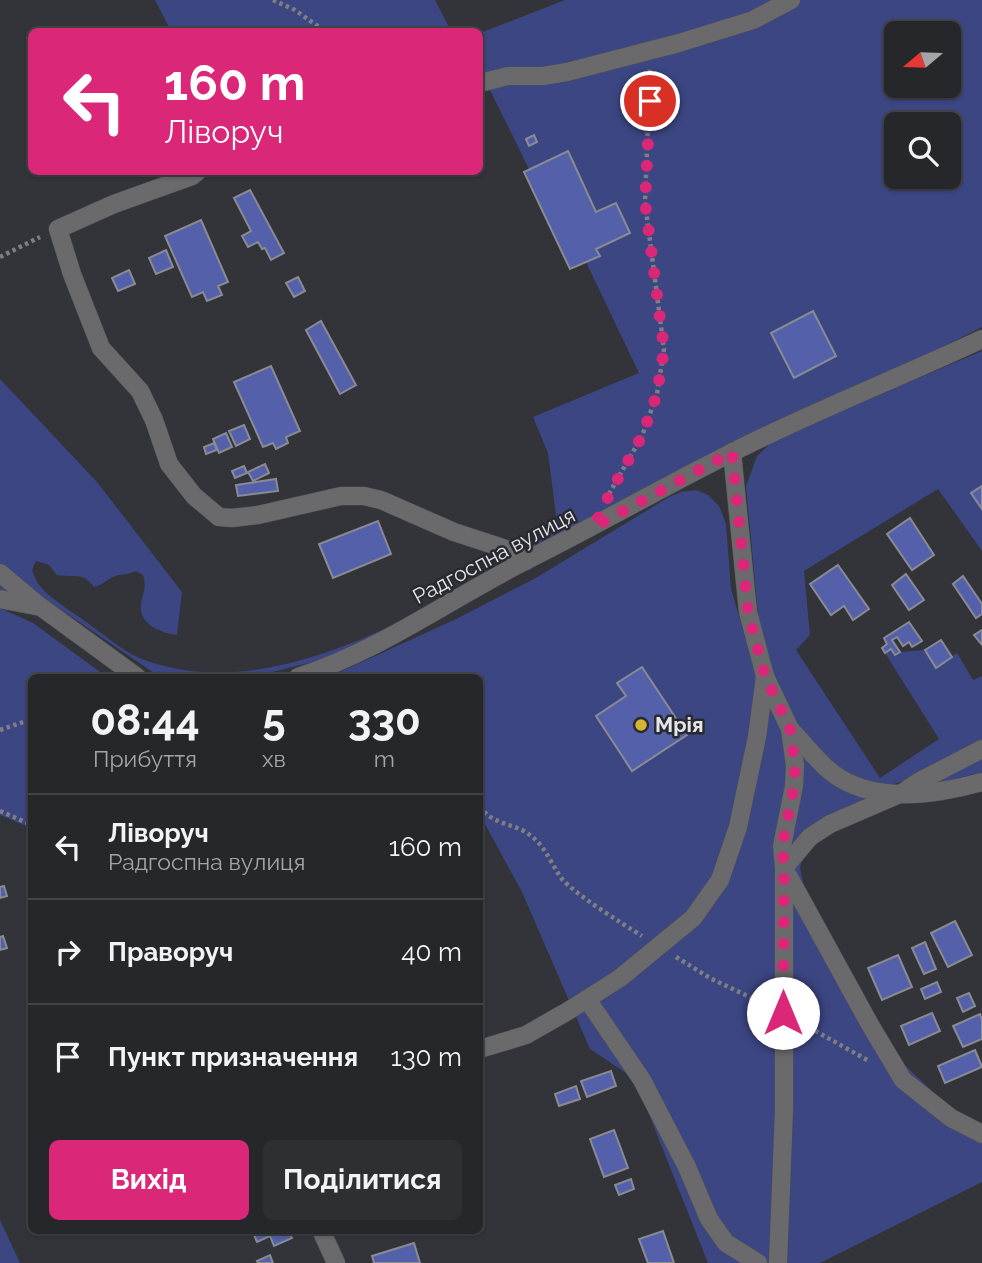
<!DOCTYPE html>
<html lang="uk">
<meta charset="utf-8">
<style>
:root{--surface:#26272b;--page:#2e2f33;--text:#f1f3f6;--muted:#a4a5a9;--line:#424447;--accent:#db2777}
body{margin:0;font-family:Raleway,sans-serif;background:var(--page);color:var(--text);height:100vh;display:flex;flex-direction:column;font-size:26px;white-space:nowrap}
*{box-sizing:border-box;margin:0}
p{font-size:23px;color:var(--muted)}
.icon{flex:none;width:38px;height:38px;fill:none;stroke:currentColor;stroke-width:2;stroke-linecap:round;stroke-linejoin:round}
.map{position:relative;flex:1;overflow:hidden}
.drawer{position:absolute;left:28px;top:674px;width:455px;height:560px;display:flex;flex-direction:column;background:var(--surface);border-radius:10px;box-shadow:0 2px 5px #0004,0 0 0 2px var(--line)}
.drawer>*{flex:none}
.banner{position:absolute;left:28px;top:28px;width:455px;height:147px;border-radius:10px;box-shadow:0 2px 5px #0004,0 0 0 2px var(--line);background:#db2777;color:#fff;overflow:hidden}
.needle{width:46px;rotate:251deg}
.tools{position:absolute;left:884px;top:21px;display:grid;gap:14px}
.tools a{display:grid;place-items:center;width:77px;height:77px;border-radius:10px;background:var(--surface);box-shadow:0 2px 5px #0004,0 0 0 2px var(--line);font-size:35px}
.pin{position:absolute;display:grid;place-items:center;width:60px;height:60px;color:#fff;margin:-30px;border:4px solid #fff;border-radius:50%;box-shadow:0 2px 7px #0007}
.me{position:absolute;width:77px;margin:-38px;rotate:0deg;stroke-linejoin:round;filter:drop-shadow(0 0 5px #0008)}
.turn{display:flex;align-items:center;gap:24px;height:147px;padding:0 21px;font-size:32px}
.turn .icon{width:91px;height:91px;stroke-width:2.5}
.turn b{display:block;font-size:49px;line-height:60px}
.eta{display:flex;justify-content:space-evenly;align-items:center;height:119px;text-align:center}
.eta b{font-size:42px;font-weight:700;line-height:49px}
.button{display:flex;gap:14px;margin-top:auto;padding:14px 21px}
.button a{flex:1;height:80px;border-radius:10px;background:var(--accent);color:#fff;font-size:28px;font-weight:700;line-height:80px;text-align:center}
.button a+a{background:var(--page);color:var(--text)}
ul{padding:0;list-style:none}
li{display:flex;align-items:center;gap:21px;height:105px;padding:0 21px;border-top:2px solid var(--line)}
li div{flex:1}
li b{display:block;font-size:26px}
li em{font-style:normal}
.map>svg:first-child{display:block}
</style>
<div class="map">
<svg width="982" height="1263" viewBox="0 0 982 1263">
<rect width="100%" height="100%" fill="#323439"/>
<g fill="#3c4683" fill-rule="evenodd">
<polygon points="155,0 435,0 451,31 171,31"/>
<path d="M565,0H982V327L333,657L252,677H160L41,596L0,591V379L97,482L182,592L177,635C161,633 138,624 141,604C143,592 147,587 143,575L136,571C128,575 117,574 111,578C104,582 102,585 94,587C83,571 73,578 57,575L49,565L36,561L32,570C34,575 36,581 39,585C51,600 78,615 93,627C111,640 126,654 147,661C284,708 445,599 558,530L548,453L533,417L639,373L586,262L570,269L524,172L529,169L489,88L480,90V33ZM896,33H948V86H896ZM896,124H948V177H896Z"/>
<polygon points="982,351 982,551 938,489 804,571 810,635 796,650 880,778 939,739 885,653 891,649 895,655 900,652 925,650 936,667 957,653 973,680 982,676 982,743 916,777 878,789 830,766 791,717 776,686 760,636 746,486 757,456 774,440"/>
<polygon points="696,490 708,495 719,506 726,524 731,589 752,660 780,723 873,798 861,815 806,849 800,867 806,898 896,1057 948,1106 982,1127 982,1182 820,1263 708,1263 635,1079 590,1049 522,892 480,815 480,677 329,677 454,620 534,579 669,497 681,492"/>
<polygon points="0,608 33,623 107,677 32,677 31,828 0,815"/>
<polygon points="982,755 982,772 924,787"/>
<polygon points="0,1220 20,1263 0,1263"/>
</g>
<g fill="#5461aa" stroke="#8a8b92" stroke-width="2">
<polygon points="534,135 537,142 529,146 526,139"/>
<polygon points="568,151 596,212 616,203 630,233 596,249 600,256 570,269 524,172"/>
<polygon points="250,190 284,253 271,260 265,248 262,249 258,242 248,247 242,236 251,231 234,198"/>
<polygon points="201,220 228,282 218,286 222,295 207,301 203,292 192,297 165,236"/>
<polygon points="166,250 173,267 156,274 149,258"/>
<polygon points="129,270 135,284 118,291 112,278"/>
<polygon points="298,277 305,291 294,297 286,283"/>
<polygon points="813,311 836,356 794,378 771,333"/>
<polygon points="321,321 356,385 340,394 306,330"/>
<polygon points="271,366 300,431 286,437 288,443 276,449 273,443 263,447 234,382"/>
<polygon points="244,425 250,439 236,446 229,431"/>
<polygon points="226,433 232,447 219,453 213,439"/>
<polygon points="214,443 217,450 206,454 204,447"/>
<polygon points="265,464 269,473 253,481 248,472"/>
<polygon points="244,466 247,473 235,478 232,471"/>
<polygon points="276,479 278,491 238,496 236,485"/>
<polygon points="982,486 982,509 971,493"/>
<polygon points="910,518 934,555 912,570 887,534"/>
<polygon points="378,521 391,554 333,578 319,544"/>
<polygon points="838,565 869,609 853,620 844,606 831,615 810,584"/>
<polygon points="906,574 924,600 909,610 892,585"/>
<polygon points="963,576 982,604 982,614 976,618 953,584"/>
<polygon points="909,622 922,641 912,647 909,642 903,646 897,637 892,640 900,652 895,655 891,649 885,653 882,648 887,644 884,638"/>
<polygon points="982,630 982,645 974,635"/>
<polygon points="941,640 952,657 936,668 925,650"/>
<polygon points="642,667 687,735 632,771 596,716 626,696 617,683"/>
<polygon points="4,886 7,896 0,898 0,887"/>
<polygon points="955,921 972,955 948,967 931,933"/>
<polygon points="3,936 7,948 0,950 0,937"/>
<polygon points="925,942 936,969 924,974 912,948"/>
<polygon points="898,955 912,987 882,1000 868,968"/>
<polygon points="937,982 941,992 925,999 921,989"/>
<polygon points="969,993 975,1006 963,1012 957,998"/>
<polygon points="932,1013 940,1031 909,1045 901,1026"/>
<polygon points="980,1014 982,1020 982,1039 963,1047 953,1026"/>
<polygon points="975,1050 982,1067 945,1083 938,1066"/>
<polygon points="611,1071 616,1086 587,1097 581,1081"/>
<polygon points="576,1086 580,1099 559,1106 555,1094"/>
<polygon points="614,1130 628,1168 604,1177 590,1139"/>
<polygon points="631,1179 634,1189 619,1195 615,1185"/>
<polygon points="252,1230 288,1230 292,1238 274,1246 270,1236 257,1242"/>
<polygon points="663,1231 674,1263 648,1263 639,1239"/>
<polygon points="414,1243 420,1263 374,1263 372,1256"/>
<polygon points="270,1255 273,1263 258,1263 257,1261"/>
</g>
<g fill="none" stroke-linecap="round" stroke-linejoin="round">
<g stroke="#4f5055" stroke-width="19">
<g id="minor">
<polyline points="480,83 508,76 543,76 567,72 679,43 753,20 791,0"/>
<polyline points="197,172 192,176 114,204 58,229 72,274 101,348 140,391 154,420 169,464 194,496 219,517 232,518 258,515 341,496 364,496 381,500 454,532 506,549 526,561"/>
<polyline points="732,452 748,612 765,676 790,729 795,766 794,786 782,846 784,868 784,1110 778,1263"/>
<polyline points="0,573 38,605"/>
<polyline points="0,599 41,607 137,677"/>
<path d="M298,677C382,650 451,598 529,559C597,525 663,487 731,453C813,411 899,378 982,339"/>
<path d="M790,729C804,743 816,760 831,772C873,805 935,795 982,782"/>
<polyline points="982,749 920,781 902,793 830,824 810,837 784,868 869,1023 903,1080 951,1118 982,1134"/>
<polyline points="587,999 642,1080 687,1167 709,1219 726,1243 758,1263"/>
<polyline points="480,1049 526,1035 568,1011 620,978 693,918 720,880 738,827 757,737 765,677"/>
<polyline points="321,1230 336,1263"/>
</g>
</g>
<g stroke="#7e7f84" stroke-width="4.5" stroke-dasharray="3.5 3.5" stroke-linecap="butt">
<polyline points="273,0 295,10 326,32"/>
<polyline points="0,257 40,237"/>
<polyline points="609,494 642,436 657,394 664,349 645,202 650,68"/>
<polyline points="361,674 377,677"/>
<polyline points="0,730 32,719"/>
<path d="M480,806C491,825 515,823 530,835C546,847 551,864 562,879C576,895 623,924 642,936"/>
<polyline points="0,811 32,825"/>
<polyline points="676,957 710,978 764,1004"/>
<polyline points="803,1024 869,1061"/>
</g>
<use href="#minor" stroke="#6a6a6d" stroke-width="18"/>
</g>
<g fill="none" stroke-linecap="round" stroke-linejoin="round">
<polyline stroke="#db2777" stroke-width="12" stroke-dasharray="0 21.6" points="650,101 645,202 664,349 657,394 642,436 611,491 594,527 732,452 748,612 765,676 790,729 795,766 794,786 782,846 784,868 783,1013"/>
</g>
<circle fill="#d6b534" stroke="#282a2f" stroke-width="2.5" cx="641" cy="725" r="7"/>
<g text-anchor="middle" stroke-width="5" stroke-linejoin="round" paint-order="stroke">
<g font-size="21" fill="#e5e6ea" stroke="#282a2f">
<text transform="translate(494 556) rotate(-28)" y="7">Радгоспна вулиця</text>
</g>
<g font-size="21" font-weight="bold" fill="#e5e6ea" stroke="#282a2f" text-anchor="start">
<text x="655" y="732">Мрія</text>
</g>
</g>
</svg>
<div class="tools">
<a><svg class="needle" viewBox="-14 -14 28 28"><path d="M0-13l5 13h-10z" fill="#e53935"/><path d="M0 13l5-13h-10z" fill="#a4a5a9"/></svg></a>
<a><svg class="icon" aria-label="search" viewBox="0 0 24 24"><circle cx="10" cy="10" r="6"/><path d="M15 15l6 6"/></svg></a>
</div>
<div class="pin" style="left:650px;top:101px;background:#d93025"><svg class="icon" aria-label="arrive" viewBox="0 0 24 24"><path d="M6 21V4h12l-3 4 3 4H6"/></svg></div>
<svg class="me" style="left:783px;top:1013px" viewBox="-20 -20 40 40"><circle r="19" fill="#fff"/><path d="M0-13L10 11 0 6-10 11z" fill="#db2777"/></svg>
<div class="banner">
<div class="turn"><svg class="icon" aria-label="left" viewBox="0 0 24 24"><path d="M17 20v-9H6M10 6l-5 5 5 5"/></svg><div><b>160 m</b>Ліворуч</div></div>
</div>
<section class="drawer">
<div class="eta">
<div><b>08:44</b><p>Прибуття</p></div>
<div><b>5</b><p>хв</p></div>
<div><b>330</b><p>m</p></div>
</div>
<ul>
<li><svg class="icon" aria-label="left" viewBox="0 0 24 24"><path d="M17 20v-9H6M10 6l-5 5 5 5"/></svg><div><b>Ліворуч</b><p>Радгоспна вулиця</p></div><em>160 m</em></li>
<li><svg class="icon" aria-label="right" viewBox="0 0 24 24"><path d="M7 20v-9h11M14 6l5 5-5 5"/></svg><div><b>Праворуч</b></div><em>40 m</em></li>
<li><svg class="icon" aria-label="arrive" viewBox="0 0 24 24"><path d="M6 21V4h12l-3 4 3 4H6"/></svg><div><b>Пункт призначення</b></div><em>130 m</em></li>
</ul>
<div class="button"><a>Вихід</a><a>Поділитися</a></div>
</section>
</div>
